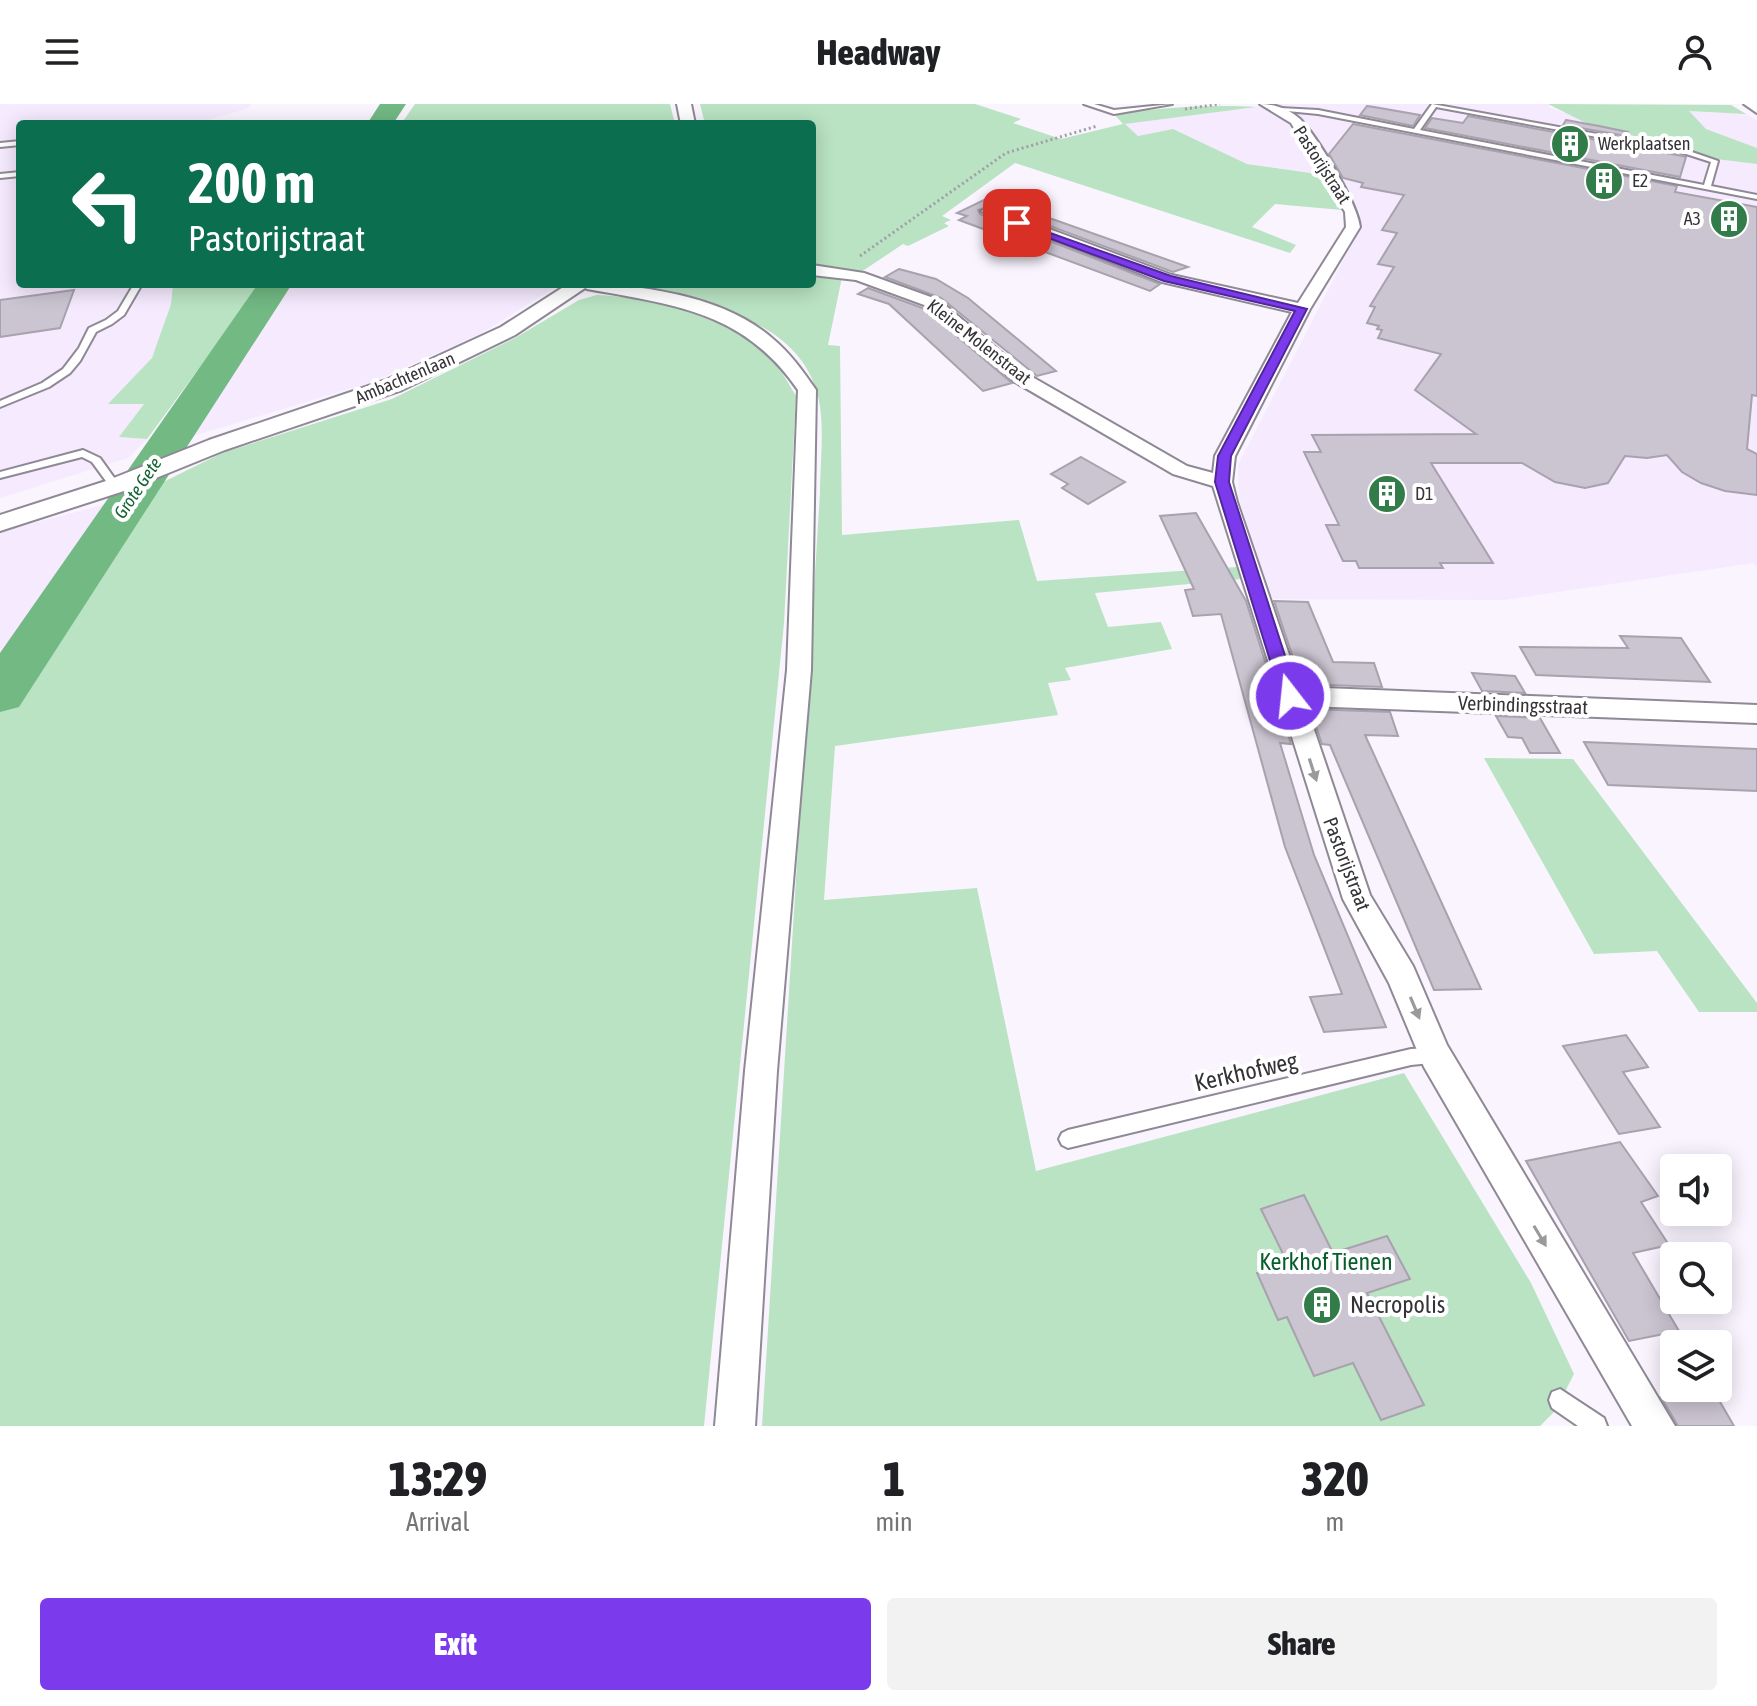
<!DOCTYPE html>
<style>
:root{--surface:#fff;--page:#f2f2f2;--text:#202124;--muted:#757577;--accent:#7c3aed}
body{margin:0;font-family:"Asap Condensed",sans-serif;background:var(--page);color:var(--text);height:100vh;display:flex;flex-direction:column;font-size:30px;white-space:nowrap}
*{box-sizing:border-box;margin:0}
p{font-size:26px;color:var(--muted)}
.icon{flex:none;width:44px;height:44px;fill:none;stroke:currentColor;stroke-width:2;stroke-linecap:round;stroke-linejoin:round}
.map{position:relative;height:1322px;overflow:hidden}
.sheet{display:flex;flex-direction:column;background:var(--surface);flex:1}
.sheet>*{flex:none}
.hud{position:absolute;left:16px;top:16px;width:800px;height:168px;border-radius:8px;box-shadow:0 4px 20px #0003;background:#0b6e4f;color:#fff;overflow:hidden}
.controls{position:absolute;left:1660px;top:1050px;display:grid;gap:16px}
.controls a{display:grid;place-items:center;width:72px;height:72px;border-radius:8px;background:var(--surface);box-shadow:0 4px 20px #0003;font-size:40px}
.pin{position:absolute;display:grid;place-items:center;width:68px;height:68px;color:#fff;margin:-34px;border-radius:16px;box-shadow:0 4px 12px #0006}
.me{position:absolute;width:88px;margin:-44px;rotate:344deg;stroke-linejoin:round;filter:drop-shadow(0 0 6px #0008)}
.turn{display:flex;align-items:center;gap:28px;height:168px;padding:0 40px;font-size:36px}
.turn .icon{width:104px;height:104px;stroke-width:2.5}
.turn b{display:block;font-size:56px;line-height:68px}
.eta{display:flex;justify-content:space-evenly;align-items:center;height:136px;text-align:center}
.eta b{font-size:48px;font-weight:800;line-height:56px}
.button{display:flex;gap:16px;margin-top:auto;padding:16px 40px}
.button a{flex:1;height:92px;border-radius:8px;background:var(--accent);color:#fff;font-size:32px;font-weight:800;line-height:92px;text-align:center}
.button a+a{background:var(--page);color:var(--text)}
header{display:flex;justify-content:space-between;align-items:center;height:104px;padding:0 40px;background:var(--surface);font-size:36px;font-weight:800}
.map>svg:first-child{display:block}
</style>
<header><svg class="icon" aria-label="menu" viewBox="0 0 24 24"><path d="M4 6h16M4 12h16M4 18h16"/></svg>Headway<svg class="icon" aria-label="person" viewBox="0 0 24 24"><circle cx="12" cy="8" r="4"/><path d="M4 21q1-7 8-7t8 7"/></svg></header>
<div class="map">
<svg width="1757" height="1322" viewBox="0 0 1757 1322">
<rect width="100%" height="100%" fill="#f9f4fe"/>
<g fill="#f5eafe">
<polygon points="0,0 251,0 249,4 207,16 207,20 20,20 20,180 173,180 171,200 152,254 109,299 144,299 120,333 147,335 128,354 0,394"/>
<polygon points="1279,0 1548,0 1550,4 1716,55 1757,60 1757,463 1753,459 1504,496 1270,495 1239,394 1238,361 1360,124 1360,108 1336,72 1247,60 1173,25 1138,32 1124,20"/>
<polygon points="1688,7 1746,10 1757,17 1757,44 1706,25"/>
<polygon points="292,180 561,180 480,230 372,278 190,333"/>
<polygon points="133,393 111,426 0,589 0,428"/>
</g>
<g fill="#b9e3c2">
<polygon points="415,0 670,0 675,20 401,20"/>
<path d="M700,0H975L1021,15L1013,19L1061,35L1123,20L1114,10C1158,4 1212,0 1256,3L1125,20L1138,32L1173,25L1247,60L1318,70L1342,106L1275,100L1252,123L1296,141L1290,149L1015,59L942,112L951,116L944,119L949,122L908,142L903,140L861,168L812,162V20H705Z"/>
<polygon points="1548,0 1731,1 1746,10 1689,7 1706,25 1757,44 1757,60 1716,55 1584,18"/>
<path d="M812,170L842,173L828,241L840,242L842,431L1019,416L1037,477L1237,463L1241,475L1095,489L1108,523L1161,518L1172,545L1065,564L1071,576L1048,579L1058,611L835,642L824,796L977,784L1036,1067L1404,969L1531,1179L1574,1270L1555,1307L1540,1322H762L820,389C820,357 826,315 816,285C791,208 686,195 619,180H812Z"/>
<polygon points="173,180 261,180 147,335 119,333 144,300 108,300 152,254 171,200"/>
<path d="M597,191C643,192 724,212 760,242C776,257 785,273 796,292L784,519L704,1322H0V589L133,393L222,349L392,295L515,234L579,196Z"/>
<polygon points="1484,654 1573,655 1757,899 1757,908 1699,908 1657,847 1594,850"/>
</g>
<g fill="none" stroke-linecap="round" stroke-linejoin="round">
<g fill="#72b984" fill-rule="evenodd">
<polygon points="380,0 406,0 393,20 367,20"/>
<polygon points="258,180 292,180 19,603 0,608 0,549"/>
</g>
</g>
<g fill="#cbc4d1" stroke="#a8a1ae" stroke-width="2">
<polygon points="1367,2 1374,3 1420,11 1413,22 1360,11"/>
<polygon points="1468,12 1682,52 1686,53 1680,73 1425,24 1432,14 1463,19"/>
<polygon points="1566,16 1599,22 1628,28 1626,32 1563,21"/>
<polygon points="1353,20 1677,82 1675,88 1757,103 1757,292 1752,291 1747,345 1757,350 1757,391 1725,387 1701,379 1682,368 1667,351 1647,354 1625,352 1608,379 1585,384 1555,378 1522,359 1431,359 1493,459 1440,459 1443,464 1359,464 1356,457 1343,457 1326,421 1339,421 1304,348 1321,348 1312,331 1476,330 1415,286 1441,250 1378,234 1382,226 1377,225 1379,222 1367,219 1375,203 1370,202 1394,163 1378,160 1397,129 1382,126 1404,91 1361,83 1363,79 1343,74 1329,50"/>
<polygon points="990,93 1055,116 1188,163 1173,168 994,101 978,106 980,110 1160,180 1150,187 959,116 967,112 957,109"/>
<polygon points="899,165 936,175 968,194 1056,267 1037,272 941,194 885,173"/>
<polygon points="868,184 925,205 1012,279 983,287 889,200 858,190"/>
<polygon points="74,186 60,224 0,233 0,196"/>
<polygon points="1081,353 1125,378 1088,400 1062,384 1068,380 1051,370"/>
<polygon points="1196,409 1246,497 1291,640 1280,639 1314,751 1386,923 1324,928 1310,893 1342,890 1285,743 1221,510 1193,512 1185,486 1194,485 1160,412"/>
<polygon points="1274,497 1308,498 1333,558 1374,559 1382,583 1302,580"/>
<polygon points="1620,532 1681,534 1710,578 1536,571 1520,543 1628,544"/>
<polygon points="1472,569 1515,572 1525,589 1482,587"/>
<polygon points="1310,605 1390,608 1398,632 1365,631 1481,885 1434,886 1330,641 1322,640"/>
<polygon points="1496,612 1540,614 1560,649 1530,649 1522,634 1508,633"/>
<polygon points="1584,638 1757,645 1757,687 1608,681"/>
<polygon points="1626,931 1648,963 1623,968 1660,1023 1619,1030 1563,942"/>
<polygon points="1620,1038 1658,1092 1641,1098 1669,1141 1633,1149 1679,1227 1629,1237 1526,1057"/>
<polygon points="1304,1091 1333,1149 1387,1132 1410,1175 1367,1189 1424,1301 1381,1316 1353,1259 1314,1272 1287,1213 1278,1216 1257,1169 1288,1160 1261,1105"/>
<polygon points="1686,1284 1712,1284 1734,1322 1678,1322 1661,1293"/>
</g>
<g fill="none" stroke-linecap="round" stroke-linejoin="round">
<g stroke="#8f8995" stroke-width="4">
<g id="service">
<polygon points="1084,0 1094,0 1114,6 1172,0 1114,10"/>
<path d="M1432,0L1686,46L1718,57L1711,82L1757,91V95L1318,10L1277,6L1280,4L1318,6L1414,25ZM1436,3L1683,49L1711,58L1704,81L1420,26Z"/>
<polygon points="20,37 20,41 0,43 0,39"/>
<polygon points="20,68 20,72 0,74 0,70"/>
<polygon points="134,180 142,180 124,211 112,220 96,228 80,257 70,269 49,283 0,303 0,297 42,279 63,265 79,244 89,224 106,216 118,207"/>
<polygon points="83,346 100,354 120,382 119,384 111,384 92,358 82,353 0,374 0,368"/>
<polygon points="1435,944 1441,946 1444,952 1441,958 1411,961 1068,1044 1062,1041 1059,1035 1062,1029 1068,1026 1411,945"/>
<polygon points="1560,1285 1604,1314 1607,1322 1578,1322 1552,1304 1549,1296 1552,1288"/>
</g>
</g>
<g stroke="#8f8995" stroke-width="4">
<g id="minor">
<path d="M1260,0C1274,0 1289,5 1300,15C1317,32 1358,100 1360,123L1310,205L1235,352L1232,378L1237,398L1300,583L1757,601V619L1306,602L1370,791L1413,862L1447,941L1675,1322H1632L1424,963L1389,879L1343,795L1213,382L1173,370L1015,278L927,202L856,176L812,171V161L864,169L939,196L1027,270L1187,362L1213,369L1215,352L1292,208L1162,178L981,107L993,104L1172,171L1298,199L1346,123L1345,108L1291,19Z"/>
<path d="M579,180C641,180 724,192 772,234C790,249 803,267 816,286L811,566L777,967L755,1322H715L745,967L787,566L798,286C744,207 674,201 587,185Z"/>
</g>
</g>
<g stroke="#8f8995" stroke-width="4">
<g id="tertiary">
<polygon points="677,0 691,0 695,20 681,20"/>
<polygon points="568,180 591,180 515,231 402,286 225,346 124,387 0,427 0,411 106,377 209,336 386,276 501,223"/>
</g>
</g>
<g stroke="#8f8995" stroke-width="4">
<polygon id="secondary" points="1744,0 1757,0 1757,9"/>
</g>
<g stroke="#a29ea5" stroke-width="3" stroke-dasharray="2 3" stroke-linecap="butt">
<polyline points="1185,5 1220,0"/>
<polyline points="860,152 1006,49 1097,22"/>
</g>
<use href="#service" fill="#fff" fill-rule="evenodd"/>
<use href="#minor" fill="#fff" fill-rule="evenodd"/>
<use href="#tertiary" fill="#fff" fill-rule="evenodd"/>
<use href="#secondary" fill="#fff" fill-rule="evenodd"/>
</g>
<defs><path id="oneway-solid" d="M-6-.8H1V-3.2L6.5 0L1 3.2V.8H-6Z" transform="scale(2)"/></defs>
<g fill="#9a999c">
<use href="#oneway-solid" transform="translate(1313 666) rotate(72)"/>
<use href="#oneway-solid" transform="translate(1415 904) rotate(67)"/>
<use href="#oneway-solid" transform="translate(1540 1132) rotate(59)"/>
</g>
<polygon fill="#7c3aed" stroke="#51269a" stroke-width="2" points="1014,116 1171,172 1307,205 1231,352 1229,378 1298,592 1296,596 1284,596 1281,592 1215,378 1218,352 1295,207 1164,177 1014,121"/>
<defs>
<g id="building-disc" transform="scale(2)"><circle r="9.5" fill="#327c4a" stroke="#fff"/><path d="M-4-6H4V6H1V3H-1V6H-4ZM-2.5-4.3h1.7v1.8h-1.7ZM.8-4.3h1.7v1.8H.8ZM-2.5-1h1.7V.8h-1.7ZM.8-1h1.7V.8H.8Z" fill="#fff"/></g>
</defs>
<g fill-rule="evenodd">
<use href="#building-disc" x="1570" y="40"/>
<use href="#building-disc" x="1604" y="77"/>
<use href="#building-disc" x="1729" y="115"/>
<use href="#building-disc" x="1387" y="390"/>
<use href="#building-disc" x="1322" y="1201"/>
</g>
<g text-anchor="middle" stroke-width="8" stroke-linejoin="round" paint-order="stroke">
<g font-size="18" fill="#363338" stroke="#fff" text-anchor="start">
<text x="1598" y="46">Werkplaatsen</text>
<text x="1632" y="83">E2</text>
<text x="1701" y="121" text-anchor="end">A3</text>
<text x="1415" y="396">D1</text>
</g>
<g font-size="18" fill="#363338" stroke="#fff">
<text transform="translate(1322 61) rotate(57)" y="6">Pastorijstraat</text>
<text transform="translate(979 238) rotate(38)" y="6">Kleine Molenstraat</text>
<text transform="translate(405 274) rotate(-23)" y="6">Ambachtenlaan</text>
</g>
<g font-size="18" font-style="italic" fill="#166534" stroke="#fff">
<text transform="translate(138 384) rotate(-56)" y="6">Grote Gete</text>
</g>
<g font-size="20" fill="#363338" stroke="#fff">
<text transform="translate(1523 601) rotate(2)" y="7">Verbindingsstraat</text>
<text transform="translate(1347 760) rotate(69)" y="7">Pastorijstraat</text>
</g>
<g font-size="24" fill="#363338" stroke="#fff">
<text transform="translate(1246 968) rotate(-13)" y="8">Kerkhofweg</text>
</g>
<g font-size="24" fill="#085d2c" stroke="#fff">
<text x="1326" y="1166">Kerkhof Tienen</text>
</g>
<g font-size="24" fill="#363338" stroke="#fff" text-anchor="start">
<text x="1350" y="1209">Necropolis</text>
</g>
</g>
</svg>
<div class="controls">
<a><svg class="icon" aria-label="sound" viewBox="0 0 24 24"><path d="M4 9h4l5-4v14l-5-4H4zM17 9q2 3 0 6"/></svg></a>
<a><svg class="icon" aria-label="search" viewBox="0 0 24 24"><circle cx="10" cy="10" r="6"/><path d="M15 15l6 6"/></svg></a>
<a><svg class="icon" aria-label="layers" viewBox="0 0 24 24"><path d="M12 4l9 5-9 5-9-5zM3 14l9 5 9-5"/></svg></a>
</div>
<div class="pin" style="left:1017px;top:119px;background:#d93025"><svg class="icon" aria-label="arrive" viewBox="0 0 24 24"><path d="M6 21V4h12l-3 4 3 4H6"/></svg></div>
<svg class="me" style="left:1290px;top:592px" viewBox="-20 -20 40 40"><circle r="17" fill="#7c3aed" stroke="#fff" stroke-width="3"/><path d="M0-11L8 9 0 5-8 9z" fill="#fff"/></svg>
<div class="hud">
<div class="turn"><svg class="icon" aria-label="left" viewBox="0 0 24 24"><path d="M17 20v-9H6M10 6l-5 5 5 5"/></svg><div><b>200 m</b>Pastorijstraat</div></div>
</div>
</div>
<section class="sheet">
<div class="eta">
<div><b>13:29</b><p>Arrival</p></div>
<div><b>1</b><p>min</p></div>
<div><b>320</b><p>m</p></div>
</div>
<div class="button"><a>Exit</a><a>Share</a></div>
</section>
